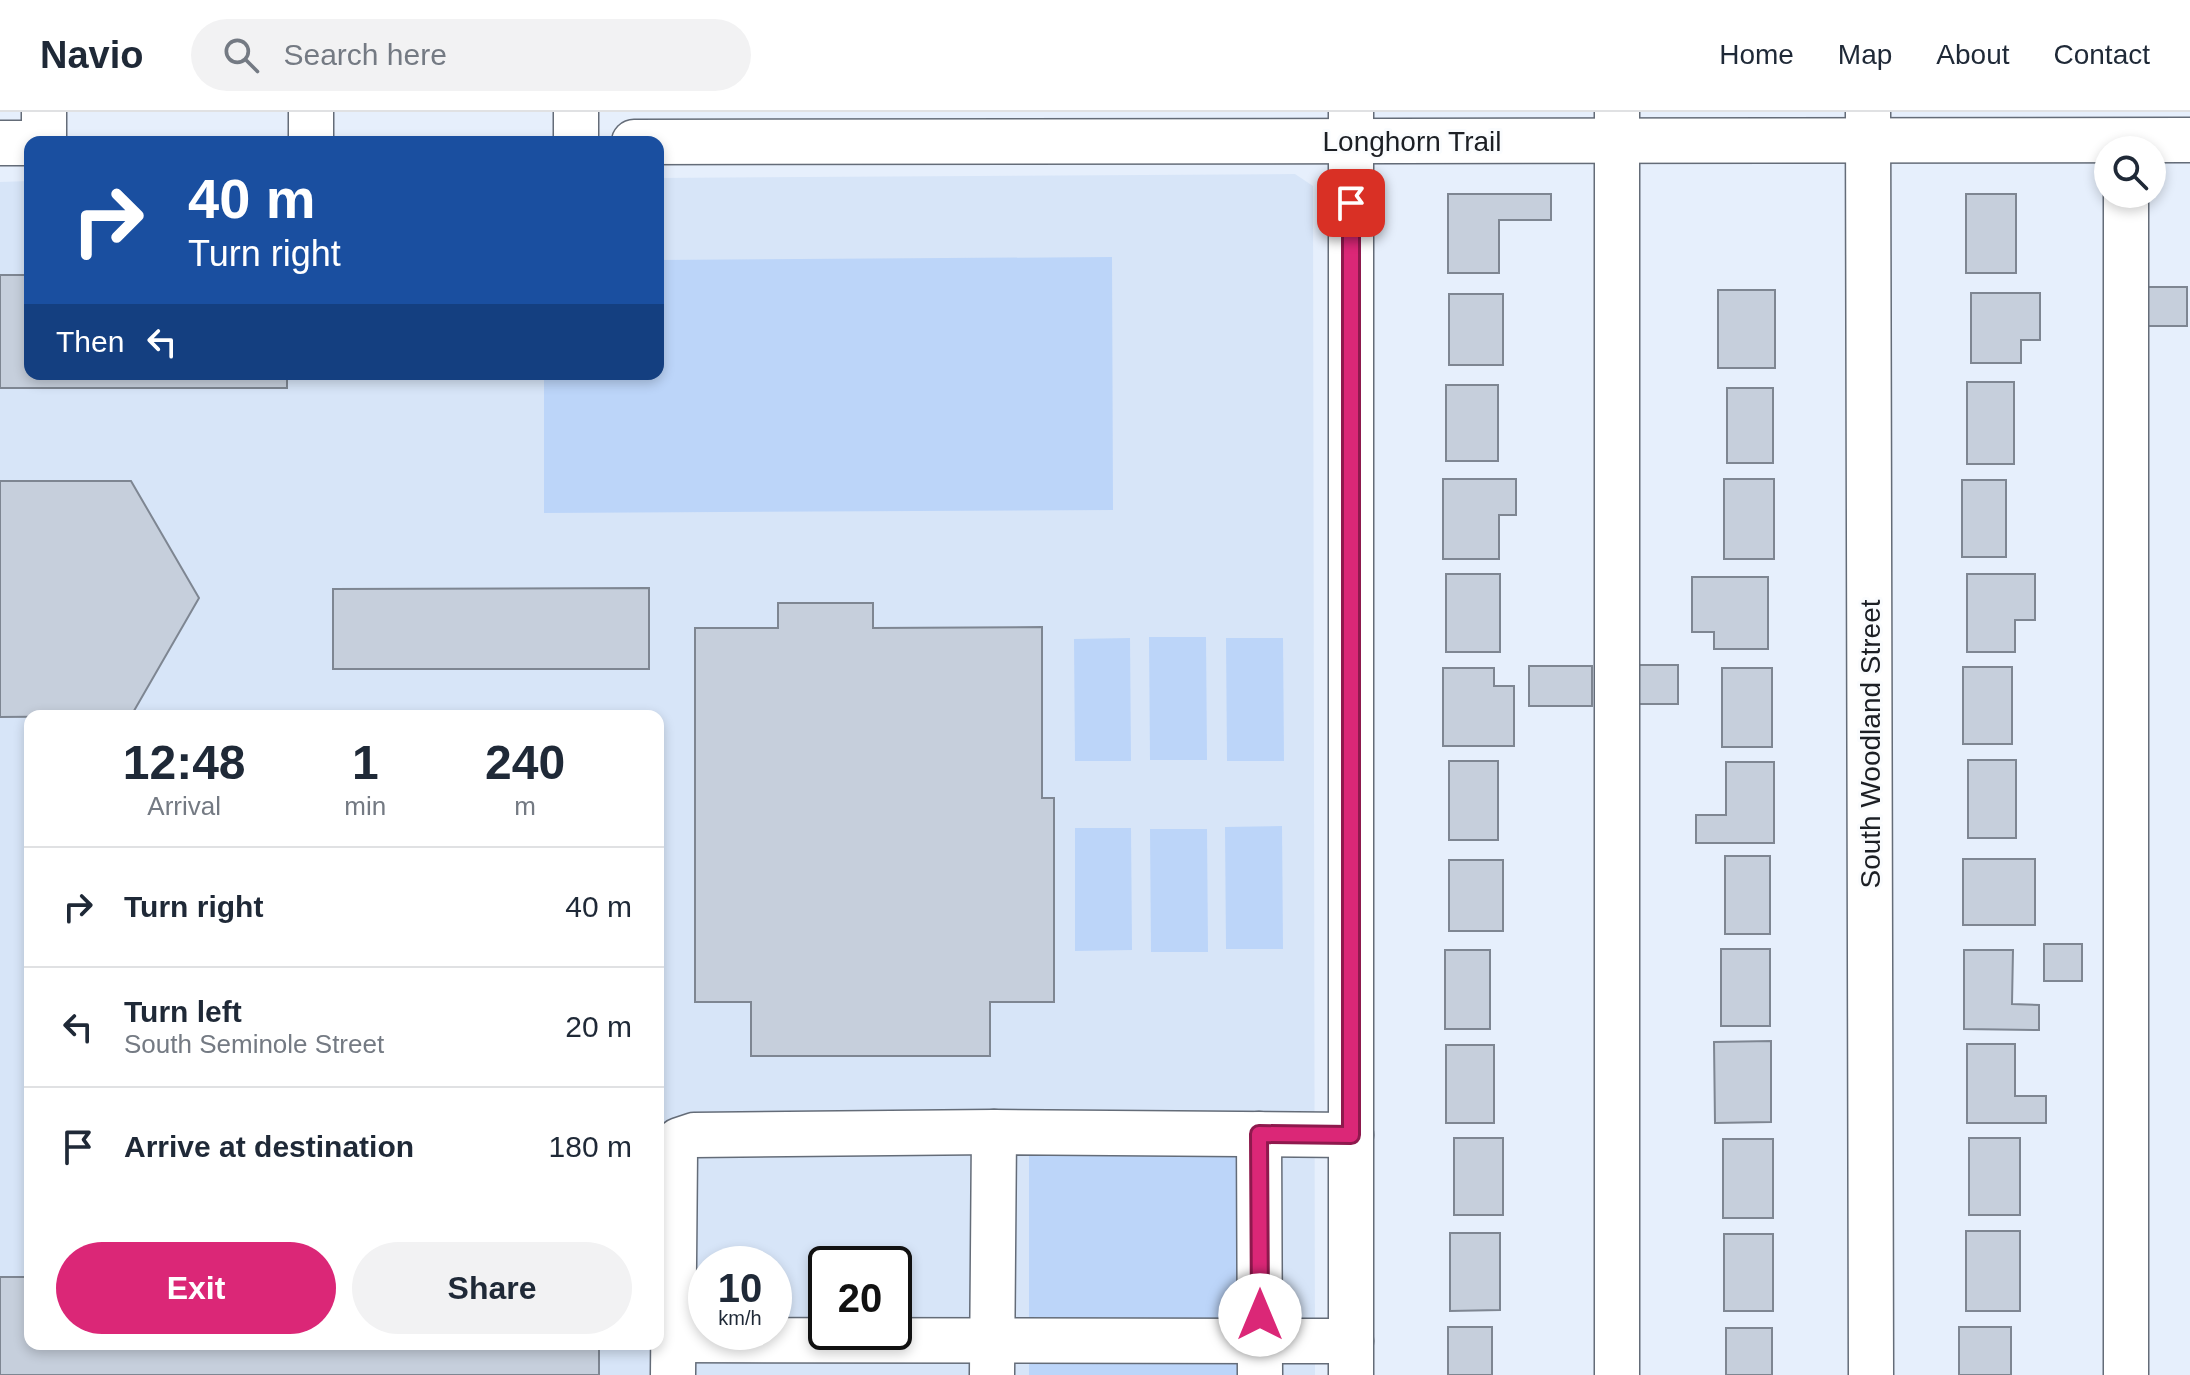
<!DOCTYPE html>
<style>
:root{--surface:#fff;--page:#f2f2f3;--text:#1f2937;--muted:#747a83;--line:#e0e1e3;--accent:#db2777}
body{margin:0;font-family:Arial,sans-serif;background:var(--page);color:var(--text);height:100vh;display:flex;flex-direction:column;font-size:30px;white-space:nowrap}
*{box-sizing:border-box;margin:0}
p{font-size:26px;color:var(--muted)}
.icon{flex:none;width:44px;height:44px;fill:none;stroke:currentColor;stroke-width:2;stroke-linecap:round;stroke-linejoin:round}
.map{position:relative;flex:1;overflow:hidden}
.drawer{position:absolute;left:24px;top:598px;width:640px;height:640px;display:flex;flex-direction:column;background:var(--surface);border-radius:16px;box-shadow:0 4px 12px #0003}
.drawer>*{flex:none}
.top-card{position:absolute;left:24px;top:24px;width:640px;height:244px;border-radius:16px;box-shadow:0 4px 12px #0003;background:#1a4fa0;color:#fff;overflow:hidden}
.tools{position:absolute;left:2094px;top:24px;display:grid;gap:16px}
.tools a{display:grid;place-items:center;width:72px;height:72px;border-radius:50%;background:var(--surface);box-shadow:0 4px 12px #0003;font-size:40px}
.speed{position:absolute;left:688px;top:1134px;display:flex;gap:16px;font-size:40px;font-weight:700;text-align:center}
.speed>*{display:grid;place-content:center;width:104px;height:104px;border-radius:50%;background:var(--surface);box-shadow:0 4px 12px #0003;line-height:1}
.speed small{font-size:20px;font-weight:400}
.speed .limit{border:4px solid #111;border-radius:12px;background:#fff;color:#111}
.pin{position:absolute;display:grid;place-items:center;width:68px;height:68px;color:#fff;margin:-34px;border-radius:16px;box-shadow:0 4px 12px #0006}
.me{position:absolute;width:88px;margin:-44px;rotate:0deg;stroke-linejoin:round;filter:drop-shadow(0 0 6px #0008)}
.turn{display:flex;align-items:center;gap:28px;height:168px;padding:0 32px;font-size:36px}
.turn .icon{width:104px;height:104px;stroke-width:2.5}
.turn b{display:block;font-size:56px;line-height:68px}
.then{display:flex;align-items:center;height:76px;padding:0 32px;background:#0003;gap:16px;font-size:30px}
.eta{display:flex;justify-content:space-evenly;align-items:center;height:136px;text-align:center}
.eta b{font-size:48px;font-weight:700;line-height:56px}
.action{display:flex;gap:16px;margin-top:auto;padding:16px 32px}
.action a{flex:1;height:92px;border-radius:48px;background:var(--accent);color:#fff;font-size:32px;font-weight:700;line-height:92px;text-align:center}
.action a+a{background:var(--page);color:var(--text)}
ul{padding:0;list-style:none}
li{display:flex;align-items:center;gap:24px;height:120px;padding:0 32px;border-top:2px solid var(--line)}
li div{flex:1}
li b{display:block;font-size:30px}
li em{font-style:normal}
header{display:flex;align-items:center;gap:48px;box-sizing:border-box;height:112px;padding:0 40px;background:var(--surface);border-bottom:2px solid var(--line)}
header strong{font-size:38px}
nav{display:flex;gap:44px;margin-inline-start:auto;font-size:28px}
.search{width:560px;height:72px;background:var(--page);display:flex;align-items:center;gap:20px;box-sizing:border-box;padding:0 28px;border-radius:44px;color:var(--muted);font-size:30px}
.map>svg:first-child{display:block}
</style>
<header>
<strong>Navio</strong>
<div class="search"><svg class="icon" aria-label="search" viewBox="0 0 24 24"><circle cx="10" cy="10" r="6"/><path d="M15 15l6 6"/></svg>Search here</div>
<nav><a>Home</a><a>Map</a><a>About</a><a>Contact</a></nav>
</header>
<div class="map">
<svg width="2190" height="1263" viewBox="0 0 2190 1263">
<rect width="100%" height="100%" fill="#e6effc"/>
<path fill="#d7e5f8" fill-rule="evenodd" d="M1295,62L1313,74L1315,1263H0V70L30,69V262H658V66ZM30,604H658V1232H30ZM706,1152H774V1220H706ZM826,1152H894V1220H826Z"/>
<g fill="#bcd5f9">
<polygon points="1112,145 1113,398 544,401 544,262 658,262 658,148"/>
<polygon points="1149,525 1206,525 1207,648 1150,648"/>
<polygon points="1130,526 1131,649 1075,649 1074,527"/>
<polygon points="1226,526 1283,526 1284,649 1227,649"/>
<polygon points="1282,714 1283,837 1226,837 1225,715"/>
<polygon points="1075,716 1131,716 1132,838 1075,839"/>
<polygon points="1150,717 1207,717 1208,840 1151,840"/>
<polygon points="1272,1001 1272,1263 1029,1263 1029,1002"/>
</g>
<g fill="#c6cfdc" stroke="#7e8692" stroke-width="2">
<polygon points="1448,82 1551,82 1551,108 1499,108 1499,161 1448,161"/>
<rect x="1966" y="82" width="50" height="79"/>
<polygon points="0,163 30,163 30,262 287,262 287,276 0,276"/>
<rect x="2145" y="175" width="42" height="39"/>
<rect x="1718" y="178" width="57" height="78"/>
<polygon points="1971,181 2040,181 2040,228 2021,228 2021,251 1971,251"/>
<rect x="1449" y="182" width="54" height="71"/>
<rect x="1967" y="270" width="47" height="82"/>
<rect x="1446" y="273" width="52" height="76"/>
<rect x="1727" y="276" width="46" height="75"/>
<polygon points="1443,367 1516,367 1516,403 1499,403 1499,447 1443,447"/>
<rect x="1724" y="367" width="50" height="80"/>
<rect x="1962" y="368" width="44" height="77"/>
<polygon points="0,369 131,369 199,486 131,604 0,605"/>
<rect x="1446" y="462" width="54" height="78"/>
<polygon points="1967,462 2035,462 2035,508 2015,508 2015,540 1967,540"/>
<polygon points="1692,465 1768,465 1768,537 1714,537 1714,520 1692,520"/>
<polygon points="649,476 649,557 333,557 333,477"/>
<polygon points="778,491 873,491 873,516 1042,515 1042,686 1054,686 1054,890 990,890 990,944 751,944 751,890 695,890 695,516 778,516"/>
<rect x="1631" y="553" width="47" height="39"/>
<rect x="1529" y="554" width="63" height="40"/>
<rect x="1963" y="555" width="49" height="77"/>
<polygon points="1443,556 1494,556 1494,574 1514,574 1514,634 1443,634"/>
<rect x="1722" y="556" width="50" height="79"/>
<rect x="1968" y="648" width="48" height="78"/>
<rect x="1449" y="649" width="49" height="79"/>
<polygon points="1726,650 1774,650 1774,731 1696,731 1696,703 1726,703"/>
<rect x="1725" y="744" width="45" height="78"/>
<rect x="1963" y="747" width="72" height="66"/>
<rect x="1449" y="748" width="54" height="71"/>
<rect x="2044" y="832" width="38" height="37"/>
<rect x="1721" y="837" width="49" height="77"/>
<rect x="1445" y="838" width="45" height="79"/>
<polygon points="1964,838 2013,838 2012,892 2039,893 2039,918 1964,917"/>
<polygon points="1771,929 1771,1010 1715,1011 1714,930"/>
<polygon points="1967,932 2015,932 2015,984 2046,984 2046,1011 1967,1011"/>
<rect x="1446" y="933" width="48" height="78"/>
<rect x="1454" y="1026" width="49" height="77"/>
<rect x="1969" y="1026" width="51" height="77"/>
<rect x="1723" y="1027" width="50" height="79"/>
<rect x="1966" y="1119" width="54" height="80"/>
<polygon points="1450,1121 1500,1121 1500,1198 1450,1199"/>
<rect x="1724" y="1122" width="49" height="77"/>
<polygon points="0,1165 30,1165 30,1232 599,1232 599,1263 0,1263"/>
<rect x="1448" y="1215" width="44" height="48"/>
<rect x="1959" y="1215" width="52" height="48"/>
<rect x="1726" y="1216" width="46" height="47"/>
</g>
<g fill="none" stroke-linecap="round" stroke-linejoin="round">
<g stroke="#646c78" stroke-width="47">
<g id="minor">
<polyline points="311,0 311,30"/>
<polyline points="576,0 576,30"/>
<polyline points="1868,0 1871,1263"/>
<polyline points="1351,1 1351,1263"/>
<polyline points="1617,1 1617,1263"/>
<polyline points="44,30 44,0"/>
<polyline points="634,30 2190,28"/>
<polyline points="0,31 30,31"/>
<polyline points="2126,82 2126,1263"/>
<polyline points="1259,1022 1260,1263"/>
<polyline points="673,1228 1351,1229"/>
<polyline points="673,1263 675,1040 679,1028 694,1023 994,1020"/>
<polyline points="992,1263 994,1020 1351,1023"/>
</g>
</g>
<use href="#minor" stroke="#fff" stroke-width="44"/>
</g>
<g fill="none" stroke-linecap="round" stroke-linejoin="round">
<g stroke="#8e194d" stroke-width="20">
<polyline id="route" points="1260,1203 1259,1022 1351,1023 1351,91"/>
</g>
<use href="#route" stroke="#db2777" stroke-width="14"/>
</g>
<g text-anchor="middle" stroke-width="6" stroke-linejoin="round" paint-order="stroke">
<g font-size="28" fill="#1c1f24" stroke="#fafcfe">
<text x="1412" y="39">Longhorn Trail</text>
<text transform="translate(1870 632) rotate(-90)" y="10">South Woodland Street</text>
</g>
</g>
</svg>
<div class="tools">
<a><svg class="icon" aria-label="search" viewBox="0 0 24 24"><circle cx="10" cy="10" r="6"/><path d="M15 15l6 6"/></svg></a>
</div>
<div class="speed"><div>10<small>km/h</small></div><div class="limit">20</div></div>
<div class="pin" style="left:1351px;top:91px;background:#d93025"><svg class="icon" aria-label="arrive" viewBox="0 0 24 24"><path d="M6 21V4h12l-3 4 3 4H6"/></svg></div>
<svg class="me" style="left:1260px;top:1203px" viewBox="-20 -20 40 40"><circle r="19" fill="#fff"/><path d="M0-13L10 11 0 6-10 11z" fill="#db2777"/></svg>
<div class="top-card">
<div class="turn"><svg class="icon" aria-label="right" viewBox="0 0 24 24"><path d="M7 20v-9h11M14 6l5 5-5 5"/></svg><div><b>40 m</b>Turn right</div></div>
<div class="then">Then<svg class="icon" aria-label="left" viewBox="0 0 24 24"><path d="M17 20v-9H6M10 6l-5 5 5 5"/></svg></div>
</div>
<section class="drawer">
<div class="eta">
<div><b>12:48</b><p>Arrival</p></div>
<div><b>1</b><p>min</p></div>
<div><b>240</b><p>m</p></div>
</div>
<ul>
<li><svg class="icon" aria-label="right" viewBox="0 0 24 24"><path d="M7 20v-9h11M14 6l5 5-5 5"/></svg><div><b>Turn right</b></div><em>40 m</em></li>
<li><svg class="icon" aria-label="left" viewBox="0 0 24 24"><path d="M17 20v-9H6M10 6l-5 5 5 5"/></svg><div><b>Turn left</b><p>South Seminole Street</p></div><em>20 m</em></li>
<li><svg class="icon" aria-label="arrive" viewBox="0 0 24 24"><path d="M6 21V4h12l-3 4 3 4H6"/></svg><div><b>Arrive at destination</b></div><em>180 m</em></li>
</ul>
<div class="action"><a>Exit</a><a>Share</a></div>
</section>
</div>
